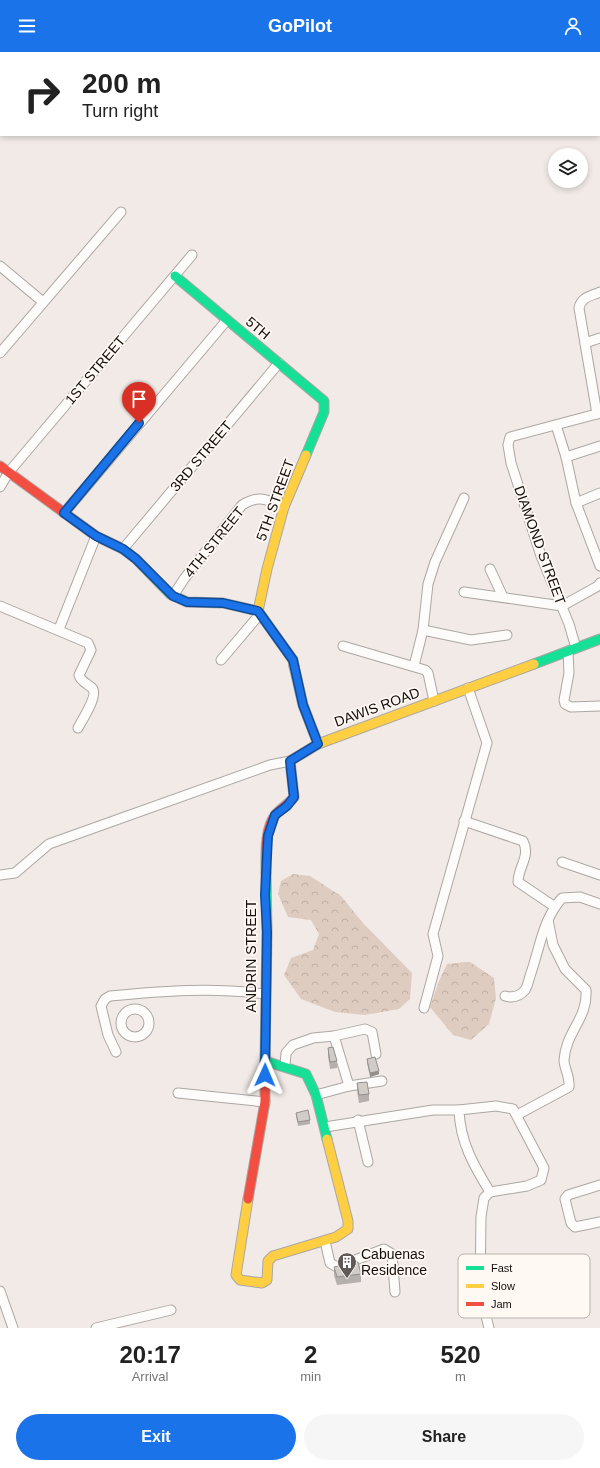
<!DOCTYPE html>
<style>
:root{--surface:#fff;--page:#f6f6f6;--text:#222;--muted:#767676;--accent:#1a73e8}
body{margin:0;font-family:Arial,sans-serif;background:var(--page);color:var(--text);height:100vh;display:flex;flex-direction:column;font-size:15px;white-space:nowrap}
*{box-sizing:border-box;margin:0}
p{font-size:13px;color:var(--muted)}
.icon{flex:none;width:22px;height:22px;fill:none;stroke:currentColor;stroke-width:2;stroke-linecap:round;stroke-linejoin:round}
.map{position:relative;height:1276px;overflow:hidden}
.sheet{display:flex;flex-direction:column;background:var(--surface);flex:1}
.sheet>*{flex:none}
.top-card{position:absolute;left:0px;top:0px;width:600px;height:84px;box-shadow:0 2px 6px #0003;background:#fff;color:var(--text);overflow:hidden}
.buttons{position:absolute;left:548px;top:96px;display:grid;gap:8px}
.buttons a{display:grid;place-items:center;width:40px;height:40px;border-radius:50%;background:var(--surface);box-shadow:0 2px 6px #0003;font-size:20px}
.pin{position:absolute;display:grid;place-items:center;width:34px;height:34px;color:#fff;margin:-41px -17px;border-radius:50% 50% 50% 0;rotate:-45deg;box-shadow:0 0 4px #0007}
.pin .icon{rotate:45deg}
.me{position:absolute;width:44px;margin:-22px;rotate:1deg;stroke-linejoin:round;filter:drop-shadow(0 0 3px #0008)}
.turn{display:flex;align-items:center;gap:14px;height:84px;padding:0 16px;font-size:18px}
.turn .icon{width:52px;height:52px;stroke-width:2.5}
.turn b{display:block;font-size:28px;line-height:34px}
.eta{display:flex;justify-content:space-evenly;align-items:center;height:68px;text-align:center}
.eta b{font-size:24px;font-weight:700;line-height:28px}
.button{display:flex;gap:8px;margin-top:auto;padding:8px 16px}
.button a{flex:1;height:46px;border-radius:24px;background:var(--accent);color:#fff;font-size:16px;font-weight:700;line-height:46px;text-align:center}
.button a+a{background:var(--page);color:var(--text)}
header{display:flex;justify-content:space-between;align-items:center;height:52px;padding:0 16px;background:var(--accent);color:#fff;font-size:18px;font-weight:700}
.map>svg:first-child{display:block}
</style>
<header><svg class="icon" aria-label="menu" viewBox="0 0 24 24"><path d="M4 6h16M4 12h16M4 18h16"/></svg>GoPilot<svg class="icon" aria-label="person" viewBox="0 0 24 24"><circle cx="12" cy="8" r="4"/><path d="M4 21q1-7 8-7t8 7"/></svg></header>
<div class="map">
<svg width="600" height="1276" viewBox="0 0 600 1276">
<defs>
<pattern id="forest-crowns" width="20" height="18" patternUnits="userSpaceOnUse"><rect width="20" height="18" fill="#dfccc0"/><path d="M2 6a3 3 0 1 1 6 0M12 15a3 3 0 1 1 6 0" fill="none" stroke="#beaea4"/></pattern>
</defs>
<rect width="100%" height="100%" fill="#f1eae6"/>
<g fill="url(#forest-crowns)">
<polygon points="293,822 310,824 341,844 363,871 412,921 410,947 399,957 365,963 335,960 301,947 284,923 291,906 313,898 319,882 311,868 288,865 278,842 281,829"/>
<polygon points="465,910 470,910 494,926 496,946 489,972 471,988 453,983 430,955 439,929 447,912"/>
</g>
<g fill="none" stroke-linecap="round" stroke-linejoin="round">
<g stroke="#aca7a3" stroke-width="11">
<g id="street">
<polyline points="498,0 499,1"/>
<polyline points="599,44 600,44"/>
<polyline points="0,214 43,250"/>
<polyline points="585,291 600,286"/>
<polyline points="0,301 121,160"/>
<path d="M597,362L579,256C581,245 591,244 600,240"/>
<polyline points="556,373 566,405 576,451 600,514"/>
<polyline points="566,405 600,394"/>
<polyline points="0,435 9,420 192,203"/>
<polyline points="576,451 600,441"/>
<polyline points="64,461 227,268"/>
<polyline points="123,497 279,311"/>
<polyline points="490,517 503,545"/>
<polyline points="464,540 562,554 598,534 600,531"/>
<path d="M173,544L184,527L242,453C260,442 267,448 284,455"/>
<path d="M0,554L88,591L91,598L79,623C80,629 88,632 92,636C99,643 82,668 78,676"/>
<polyline points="59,577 96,484"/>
<polyline points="423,578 471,588 507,583"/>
<polyline points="343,594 425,618 428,621 434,649"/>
<polyline points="576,596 569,572 541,504 511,411 508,393 510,385 600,361"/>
<polyline points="568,599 569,621 564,648 565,652 571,655 600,654"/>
<polyline points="221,608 260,562"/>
<polyline points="414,614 423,578 428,532 435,510 464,446"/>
<path d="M464,769L523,789C531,804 518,815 518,830L555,855"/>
<polyline points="562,810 600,823"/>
<polyline points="0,823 15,821 49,792 270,713 290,709 318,692"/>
<path d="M505,944C512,946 519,945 525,938C528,934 529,926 531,921C540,895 543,867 562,846L580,845L600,852"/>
<polyline points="424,956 438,904 433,882 487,691 468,636"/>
<circle cx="135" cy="971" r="14"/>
<polyline points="334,984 349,1034"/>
<path d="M116,1000L108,983L101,954L105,947L110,944C162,939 213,935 265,942"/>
<polyline points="285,1014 286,1001 293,993 313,986 334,984 365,977 372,980 376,1002"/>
<polyline points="178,1041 265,1050"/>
<polyline points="316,1043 349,1034 382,1029"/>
<path d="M517,1063L569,1035C570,1024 564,1016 564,1008C566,979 588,967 586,938L565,917L553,893L548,868"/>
<polyline points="358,1068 368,1110"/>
<polyline points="325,1075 433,1058 459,1058"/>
<polyline points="600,1133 568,1143 565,1147 571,1171 575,1175 600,1170"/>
<polyline points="325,1189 330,1211 337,1215 384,1197 392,1202 395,1240"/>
<polyline points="0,1239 13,1276"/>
<polyline points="96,1276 171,1258"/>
<path d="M489,1276L480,1240L481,1165L484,1146L490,1140L527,1134L541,1128L544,1116L513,1057L496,1054L459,1058C460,1090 474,1114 490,1140"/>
</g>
</g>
<g stroke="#aca7a3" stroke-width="11">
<g id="fast">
<polyline points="175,224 324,349 324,360 306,403"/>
<polyline points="123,497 136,507 170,542 187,550 223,551 258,559 293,608 294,614"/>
<polyline points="534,612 600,587"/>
<polyline points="266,821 267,880 265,1009 306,1022 316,1043 327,1087"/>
</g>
</g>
<g stroke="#aca7a3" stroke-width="11">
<g id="slow">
<polyline points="258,559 267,517 284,455 306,403"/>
<polyline points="294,614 303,653 318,692 534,612"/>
<polyline points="248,1147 236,1223 240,1228 262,1231 267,1228 268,1209 273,1204 336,1185 348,1177 348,1169 327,1087"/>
</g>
</g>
<g stroke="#aca7a3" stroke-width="11">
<g id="jam">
<polyline points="0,414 96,484 123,497"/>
<path d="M266,821C266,805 264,776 276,762C281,756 289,752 294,745L290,709"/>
<polyline points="248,1147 265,1050 265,1009"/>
</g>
</g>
<use href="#street" stroke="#fdfcfb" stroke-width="9"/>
<use href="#fast" stroke="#16e098" stroke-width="9"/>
<use href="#slow" stroke="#ffcf43" stroke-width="9"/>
<use href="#jam" stroke="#f24e42" stroke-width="9"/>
</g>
<g fill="#b5afad">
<polygon points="328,996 337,1009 337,1016 330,1017 328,1004"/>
<polygon points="367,1007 379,1022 370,1025 367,1011"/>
<polygon points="357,1031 369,1042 369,1049 359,1051 357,1039"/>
<polygon points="296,1061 310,1068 310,1072 298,1074 296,1064"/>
<polygon points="334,1215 361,1222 361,1230 337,1233 334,1223"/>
</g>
<polygon fill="#938f8d" points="379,1019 379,1022 370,1025 370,1021"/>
<g fill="#d2ccc9" stroke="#938f8d">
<polygon points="333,995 337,1009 330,1010 328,996"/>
<polygon points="375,1005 379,1019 370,1021 367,1007"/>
<polygon points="367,1030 369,1042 359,1043 357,1031"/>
<polygon points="308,1058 310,1068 298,1070 296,1061"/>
<polygon points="358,1210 361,1222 337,1225 334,1215"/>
</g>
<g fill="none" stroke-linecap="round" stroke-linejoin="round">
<g stroke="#114b97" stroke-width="10">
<polyline id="route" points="139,371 64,461 96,484 123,497 136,507 173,544 187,550 223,551 258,559 293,608 303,653 318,692 290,709 294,745 287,754 275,763 268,784 265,843 267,880 265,1023"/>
</g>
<use href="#route" stroke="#1a73e8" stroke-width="7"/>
</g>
<defs>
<g id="building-pin" transform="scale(1)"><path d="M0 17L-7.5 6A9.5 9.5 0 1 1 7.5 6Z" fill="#5f5a57" stroke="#fff8f3"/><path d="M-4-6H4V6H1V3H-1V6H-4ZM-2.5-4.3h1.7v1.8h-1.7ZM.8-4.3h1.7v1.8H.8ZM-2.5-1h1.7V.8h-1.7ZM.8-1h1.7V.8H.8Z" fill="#fff"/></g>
</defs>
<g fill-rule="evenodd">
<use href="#building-pin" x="347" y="1210"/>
</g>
<g text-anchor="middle" stroke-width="3.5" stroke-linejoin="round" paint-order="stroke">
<g font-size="14" fill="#110d0a" stroke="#fff8f3">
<text transform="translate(258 276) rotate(40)" y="5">5TH</text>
<text transform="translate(95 318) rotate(-50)" y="5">1ST STREET</text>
<text transform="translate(201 404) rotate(-50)" y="5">3RD STREET</text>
<text transform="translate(275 448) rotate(-70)" y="5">5TH STREET</text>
<text transform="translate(214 490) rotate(-51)" y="5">4TH STREET</text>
<text transform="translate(540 493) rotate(70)" y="5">DIAMOND STREET</text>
<text transform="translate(377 655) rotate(-20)" y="5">DAWIS ROAD</text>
<text transform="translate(251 904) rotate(-90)" y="5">ANDRIN STREET</text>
</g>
<g font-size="14" fill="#110d0a" stroke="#fff8f3" text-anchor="start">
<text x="361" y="1207">Cabuenas<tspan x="361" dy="16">Residence</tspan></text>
</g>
</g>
<rect x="458" y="1202" width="132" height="64" rx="6" fill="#fff8f3" stroke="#b8b2ad" stroke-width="1"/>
<rect x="466" y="1214" width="18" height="4" fill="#16e098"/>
<rect x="466" y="1232" width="18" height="4" fill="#ffcf43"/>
<rect x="466" y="1250" width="18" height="4" fill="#f24e42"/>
<g font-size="11" fill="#110d0a">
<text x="491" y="1220">Fast</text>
<text x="491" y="1238">Slow</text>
<text x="491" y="1256">Jam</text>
</g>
</svg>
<div class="buttons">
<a><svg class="icon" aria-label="layers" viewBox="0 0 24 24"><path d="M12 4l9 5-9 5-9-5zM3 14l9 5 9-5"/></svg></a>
</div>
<div class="pin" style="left:139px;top:371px;background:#d93025"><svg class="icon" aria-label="arrive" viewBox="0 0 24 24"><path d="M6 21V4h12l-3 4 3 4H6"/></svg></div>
<svg class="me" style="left:265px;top:1023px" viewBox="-20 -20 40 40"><path d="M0-17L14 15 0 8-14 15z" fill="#1a73e8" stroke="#fff" stroke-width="4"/></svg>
<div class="top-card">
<div class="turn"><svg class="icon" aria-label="right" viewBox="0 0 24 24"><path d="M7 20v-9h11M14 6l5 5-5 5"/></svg><div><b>200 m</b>Turn right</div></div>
</div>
</div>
<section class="sheet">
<div class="eta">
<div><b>20:17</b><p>Arrival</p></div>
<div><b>2</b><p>min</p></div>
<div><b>520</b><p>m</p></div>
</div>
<div class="button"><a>Exit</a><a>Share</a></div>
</section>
